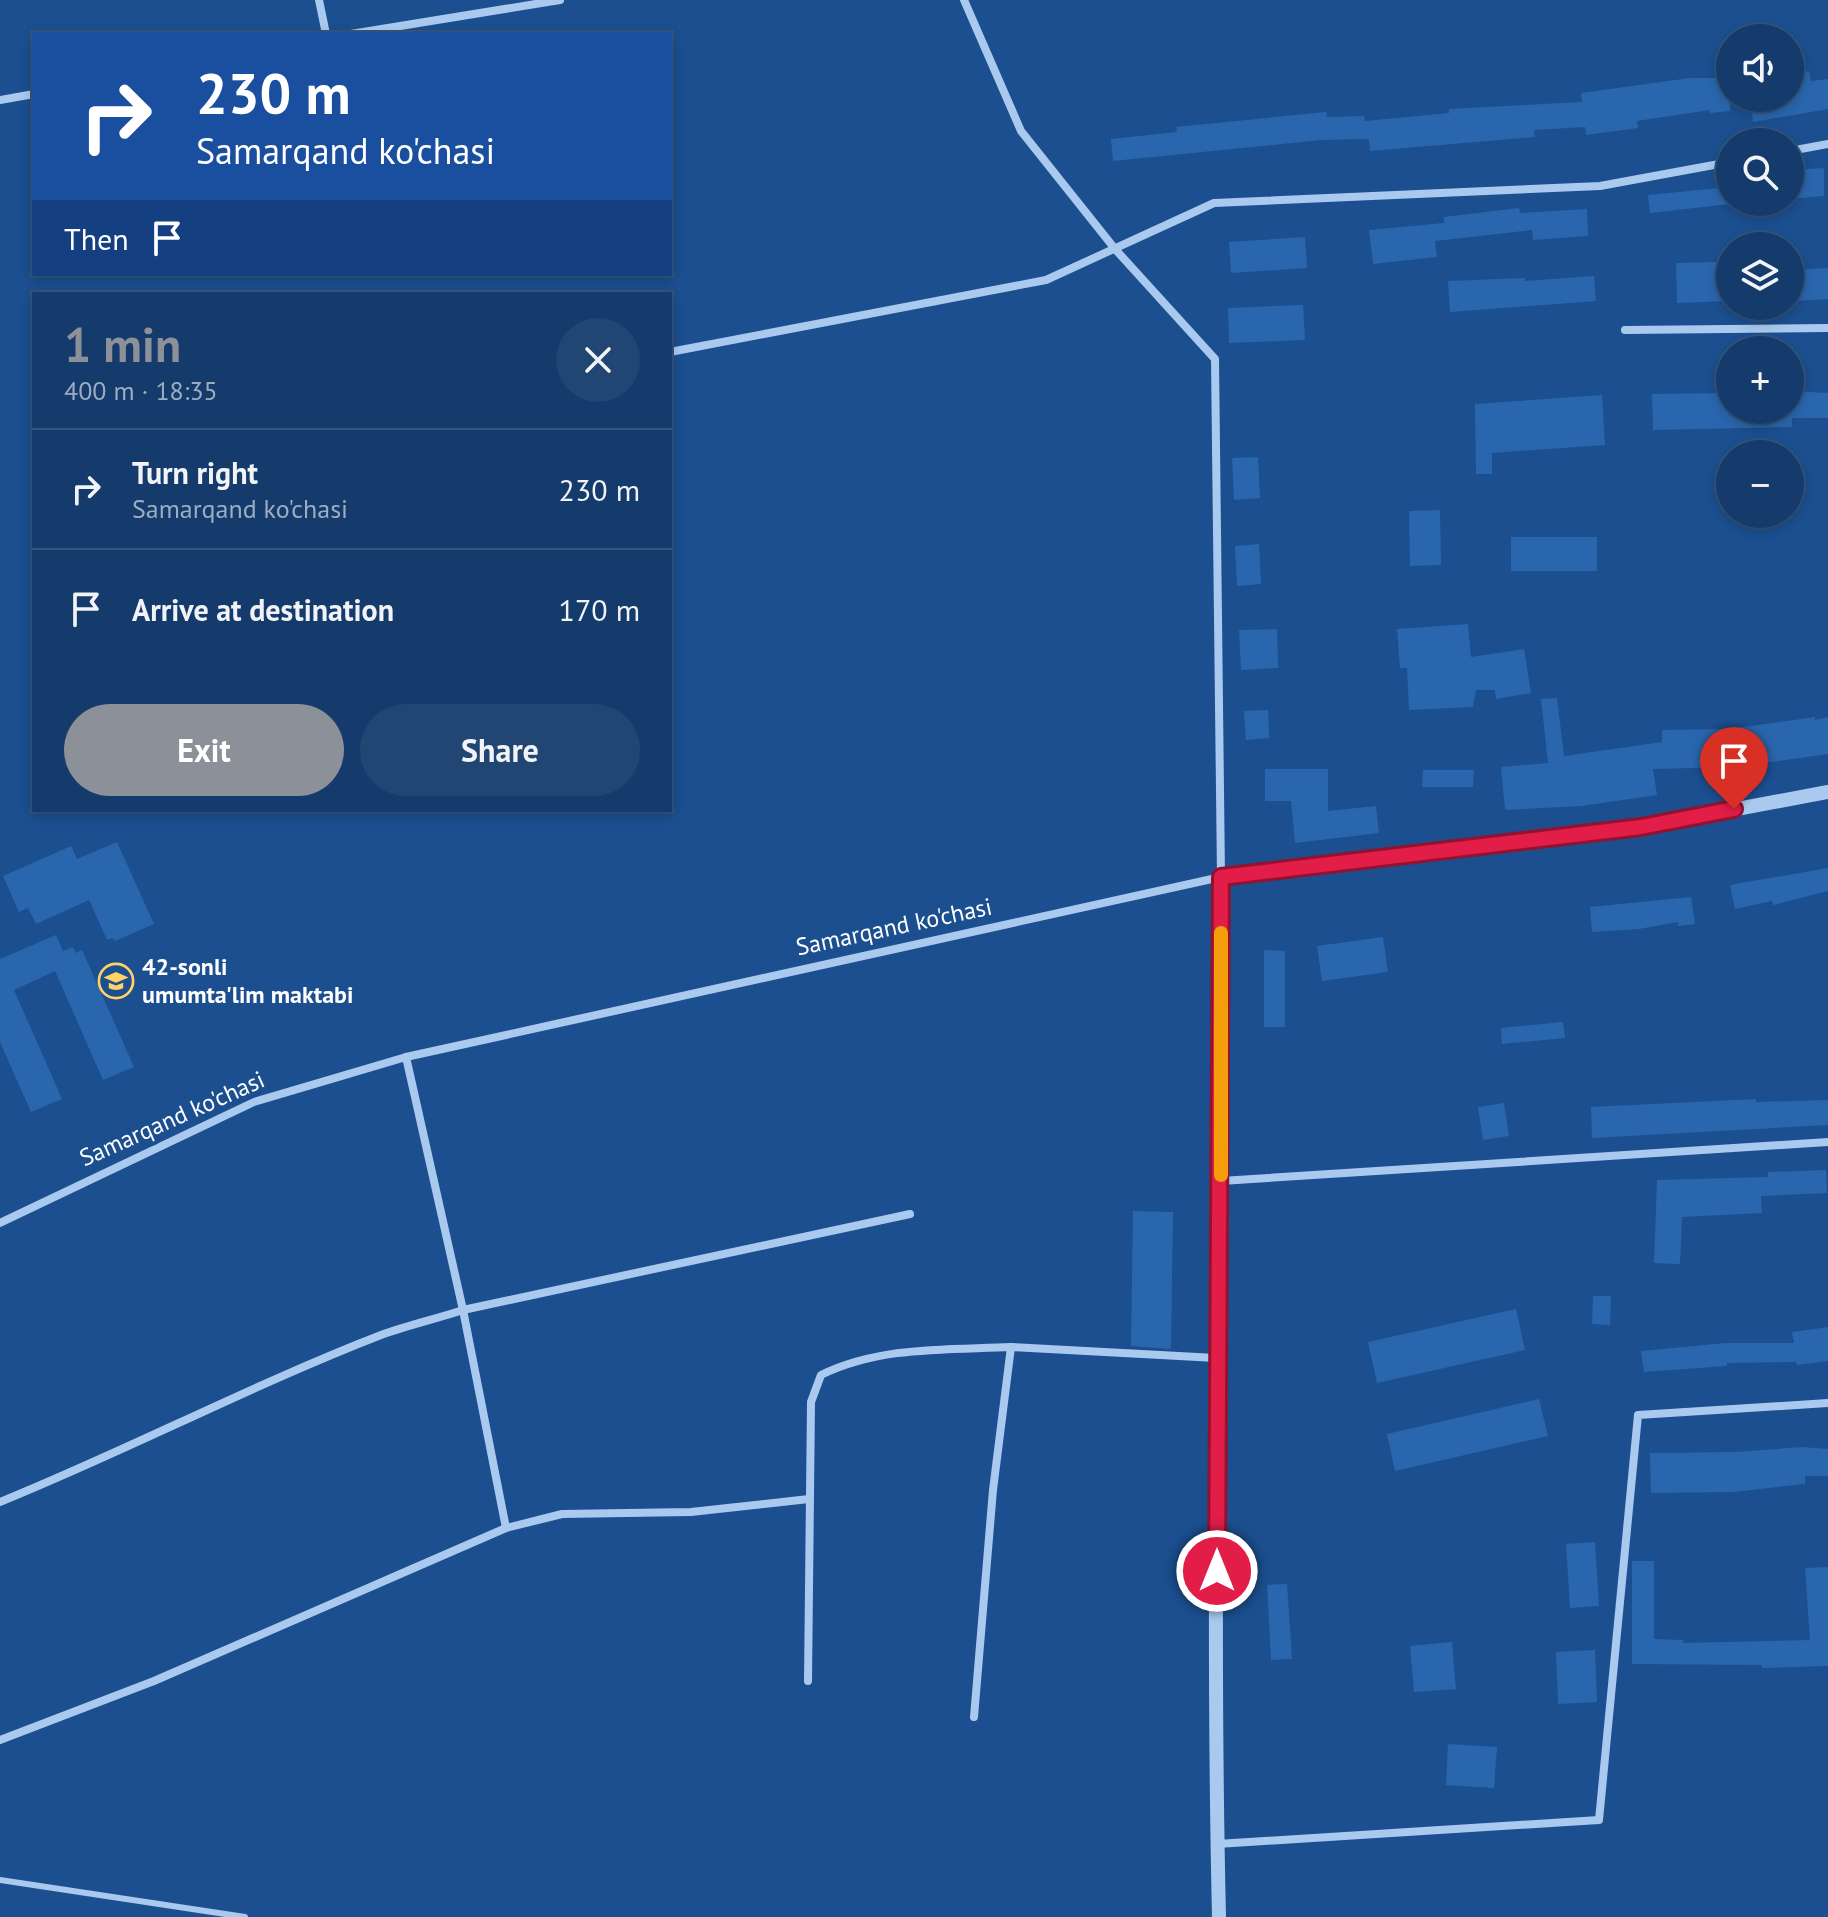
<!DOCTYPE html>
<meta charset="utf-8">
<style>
:root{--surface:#143b6b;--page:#214673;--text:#f1f3f6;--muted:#9dadc1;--line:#33557e;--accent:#8c9099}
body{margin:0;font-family:"PT Sans",sans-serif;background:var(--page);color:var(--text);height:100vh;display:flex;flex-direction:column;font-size:30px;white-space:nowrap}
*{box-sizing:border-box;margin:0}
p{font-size:26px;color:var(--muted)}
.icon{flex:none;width:44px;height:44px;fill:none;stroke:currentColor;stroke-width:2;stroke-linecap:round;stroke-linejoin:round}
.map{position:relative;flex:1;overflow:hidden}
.panel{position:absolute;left:32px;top:292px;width:640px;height:520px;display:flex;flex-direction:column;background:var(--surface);border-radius:0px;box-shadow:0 4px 12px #0003,0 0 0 2px var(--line)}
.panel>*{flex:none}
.banner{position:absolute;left:32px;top:32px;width:640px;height:244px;border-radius:0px;box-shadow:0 4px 12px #0003,0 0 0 2px var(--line);background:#1a4fa0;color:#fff;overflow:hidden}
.fabs{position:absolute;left:1716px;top:24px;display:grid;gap:16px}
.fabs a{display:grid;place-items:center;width:88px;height:88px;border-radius:50%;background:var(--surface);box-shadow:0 4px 12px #0003,0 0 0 2px var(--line);font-size:40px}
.pin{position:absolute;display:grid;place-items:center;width:68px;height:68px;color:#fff;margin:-82px -34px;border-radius:50% 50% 50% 0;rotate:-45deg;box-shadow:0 0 8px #0007}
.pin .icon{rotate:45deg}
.me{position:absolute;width:88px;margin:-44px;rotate:0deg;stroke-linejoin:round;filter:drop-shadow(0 0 6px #0008)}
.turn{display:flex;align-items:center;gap:28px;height:168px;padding:0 32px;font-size:36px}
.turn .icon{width:104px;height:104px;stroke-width:2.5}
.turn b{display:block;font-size:56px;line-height:68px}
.then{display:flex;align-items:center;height:76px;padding:0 32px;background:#0003;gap:16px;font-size:30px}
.round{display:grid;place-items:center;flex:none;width:84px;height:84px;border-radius:42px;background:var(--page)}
.overview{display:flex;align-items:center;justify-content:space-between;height:136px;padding:0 32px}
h1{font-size:48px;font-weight:800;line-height:60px;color:var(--accent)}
.cta{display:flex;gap:16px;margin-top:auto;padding:16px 32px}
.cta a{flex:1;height:92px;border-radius:48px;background:var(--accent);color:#fff;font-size:32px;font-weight:800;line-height:92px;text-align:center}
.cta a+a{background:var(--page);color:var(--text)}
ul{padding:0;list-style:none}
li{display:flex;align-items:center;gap:24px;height:120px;padding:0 32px;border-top:2px solid var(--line)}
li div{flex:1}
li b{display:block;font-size:30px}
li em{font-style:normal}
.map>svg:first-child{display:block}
</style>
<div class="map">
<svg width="1828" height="1917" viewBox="0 0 1828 1917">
<rect width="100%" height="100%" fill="#1b4f8f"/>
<g fill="#2a66ad">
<polygon points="1809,71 1811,81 1828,79 1828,109 1753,122 1750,98 1790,98 1790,74"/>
<polygon points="1690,78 1730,78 1730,111 1710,113 1710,110 1637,121 1638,128 1586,135 1585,127 1534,130 1535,137 1370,151 1369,139 1321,140 1113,161 1111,139 1177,132 1176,127 1326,112 1327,117 1364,116 1365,121 1449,113 1449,109 1582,102 1581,93"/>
<polygon points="1824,168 1824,196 1790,199 1790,170"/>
<polygon points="1730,187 1730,204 1650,213 1648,195"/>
<polygon points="1519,208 1520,213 1587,209 1588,236 1533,240 1532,230 1435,241 1437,257 1373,264 1369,230 1444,223 1444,217"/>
<polygon points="1305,237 1307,268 1231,273 1229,242"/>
<polygon points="1716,262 1730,264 1730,301 1677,303 1676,263"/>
<polygon points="1828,268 1828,299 1796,301 1794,270"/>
<polygon points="1594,276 1596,301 1450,312 1448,281 1525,278 1525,281"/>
<polygon points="1303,305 1305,340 1229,343 1228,308"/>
<polygon points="1790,391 1828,393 1828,418 1792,418 1792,427 1653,430 1652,394 1727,393 1727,410 1790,410"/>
<polygon points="1602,395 1605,445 1492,453 1492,474 1476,474 1475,404"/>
<polygon points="1258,457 1260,498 1234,500 1232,458"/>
<polygon points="1440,510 1441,565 1410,566 1409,511"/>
<rect x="1511" y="537" width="86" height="34"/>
<polygon points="1259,544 1261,584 1237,586 1235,546"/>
<polygon points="1468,624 1471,657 1524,649 1531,693 1496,699 1495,690 1476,690 1473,707 1409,710 1407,668 1400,668 1397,629"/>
<polygon points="1277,629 1278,668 1241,670 1239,630"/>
<polygon points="1557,698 1564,756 1662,742 1662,730 1729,729 1815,717 1815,720 1828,717 1828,754 1734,767 1653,769 1657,795 1582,806 1505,810 1501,767 1548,763 1541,699"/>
<polygon points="1268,710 1269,738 1246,740 1244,711"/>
<polygon points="1265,769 1328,769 1328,811 1376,806 1379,833 1295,843 1291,801 1265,801"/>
<polygon points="1423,770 1474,770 1473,787 1422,787"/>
<polygon points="117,842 154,924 115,941 113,938 107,940 89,900 36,924 28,908 19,912 3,876 71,846 77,859"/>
<polygon points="1828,868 1828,891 1773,905 1772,901 1735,909 1730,885"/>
<polygon points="1691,897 1695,924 1678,926 1678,922 1639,929 1592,932 1590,907"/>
<polygon points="56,935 63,951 73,947 76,953 82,950 134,1067 103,1080 55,971 14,990 62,1099 31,1112 0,1042 0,959"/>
<polygon points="1383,937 1388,972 1322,981 1317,946"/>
<polygon points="1264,950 1285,951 1285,1027 1264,1027"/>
<polygon points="1563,1022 1565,1038 1502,1044 1501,1028"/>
<polygon points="1756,1099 1756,1102 1828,1100 1828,1125 1592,1138 1591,1107"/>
<polygon points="1504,1103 1509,1136 1483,1140 1478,1107"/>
<polygon points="1826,1170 1827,1193 1761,1196 1762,1213 1682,1217 1680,1264 1654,1263 1657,1180 1768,1177 1768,1172"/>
<polygon points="1133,1211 1173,1212 1171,1349 1131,1346"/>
<polygon points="1593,1296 1611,1296 1610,1325 1592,1324"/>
<polygon points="1516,1309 1525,1350 1377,1383 1368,1342"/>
<polygon points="1828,1327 1828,1361 1797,1365 1796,1362 1727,1363 1727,1366 1644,1372 1641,1351 1725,1343 1794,1343 1792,1332"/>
<polygon points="1539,1399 1548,1436 1395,1471 1387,1434"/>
<polygon points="1802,1447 1828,1449 1828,1476 1805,1476 1805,1484 1735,1492 1651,1493 1650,1453 1735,1452"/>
<polygon points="1595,1542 1599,1606 1570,1608 1566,1544"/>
<polygon points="1632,1561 1654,1561 1654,1639 1683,1640 1683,1643 1810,1640 1805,1568 1828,1567 1828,1666 1762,1668 1762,1665 1632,1664"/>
<polygon points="1287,1584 1292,1659 1271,1660 1267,1585"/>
<polygon points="1452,1642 1456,1689 1414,1692 1410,1646"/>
<polygon points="1595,1650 1597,1702 1558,1704 1556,1652"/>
<polygon points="1448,1744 1497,1747 1494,1788 1446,1785"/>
</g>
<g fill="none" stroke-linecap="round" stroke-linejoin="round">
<polyline stroke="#a9c9ee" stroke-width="6" points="0,1880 245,1917"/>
<g stroke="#a9c9ee" stroke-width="8">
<polyline points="319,0 326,34"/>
<polyline points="351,34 560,0"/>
<polyline points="0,100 34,94"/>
<polyline points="1790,151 1828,144"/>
<polyline points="1625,330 1828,328"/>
<polyline points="670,352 1046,280 1214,203 1600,186 1730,162"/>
<polyline points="1221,1181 1828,1142"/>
<polyline points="0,1223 254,1102 406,1057 1221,877 1215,359 1115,249 1021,131 964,0"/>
<polyline points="1011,1347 1216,1358"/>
<path d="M0,1502C128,1450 252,1385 381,1335C408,1325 436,1319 463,1310L406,1057"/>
<polyline points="506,1528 463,1310 910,1214"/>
<path d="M808,1681L811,1402L821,1375C880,1346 947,1350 1011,1347L993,1490L974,1717"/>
<polyline points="0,1740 154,1681 506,1528 562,1514 691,1512 809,1499"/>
<polyline points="1217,1844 1599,1820 1638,1415 1828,1403"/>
</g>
<path stroke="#a9c9ee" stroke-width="14" d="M1219,1917C1211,1570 1221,1224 1221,877L1641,827L1828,792"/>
</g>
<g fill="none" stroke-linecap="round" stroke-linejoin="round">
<g stroke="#92132f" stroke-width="20">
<polyline id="route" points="1217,1571 1221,877 1641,827 1734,809"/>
</g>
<use href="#route" stroke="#e11d48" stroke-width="14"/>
<polyline stroke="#f59e0b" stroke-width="14" points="1221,1175 1221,933"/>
</g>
<defs>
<g id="school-ring" transform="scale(1.8)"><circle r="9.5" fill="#1b4f8f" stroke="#ffd166" stroke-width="1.5"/><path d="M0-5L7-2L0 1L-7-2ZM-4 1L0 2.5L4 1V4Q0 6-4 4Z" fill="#ffd166"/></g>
</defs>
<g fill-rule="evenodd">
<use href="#school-ring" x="116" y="981"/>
</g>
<g text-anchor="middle" stroke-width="8" stroke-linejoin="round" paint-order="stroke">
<g font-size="24" fill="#fff" stroke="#1b4f8f">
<text transform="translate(894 927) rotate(-12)" y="8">Samarqand ko'chasi</text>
<text transform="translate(172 1119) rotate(-24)" y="8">Samarqand ko'chasi</text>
</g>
<g font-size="24" font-weight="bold" fill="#fff" stroke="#1b4f8f" text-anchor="start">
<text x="142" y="975">42-sonli<tspan x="142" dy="28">umumta'lim maktabi</tspan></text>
</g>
</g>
</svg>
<div class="fabs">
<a><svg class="icon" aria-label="sound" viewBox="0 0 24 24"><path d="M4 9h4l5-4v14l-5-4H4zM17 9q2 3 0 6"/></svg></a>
<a><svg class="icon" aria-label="search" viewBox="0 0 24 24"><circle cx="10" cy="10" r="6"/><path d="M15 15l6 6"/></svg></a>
<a><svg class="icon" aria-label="layers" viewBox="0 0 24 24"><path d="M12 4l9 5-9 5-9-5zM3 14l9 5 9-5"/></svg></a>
<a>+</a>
<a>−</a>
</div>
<div class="pin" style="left:1734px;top:809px;background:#d93025"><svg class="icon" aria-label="arrive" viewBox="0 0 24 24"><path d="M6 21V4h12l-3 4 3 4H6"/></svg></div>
<svg class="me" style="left:1217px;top:1571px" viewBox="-20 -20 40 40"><circle r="17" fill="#e11d48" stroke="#fff" stroke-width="3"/><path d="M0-11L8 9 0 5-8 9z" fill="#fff"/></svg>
<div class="banner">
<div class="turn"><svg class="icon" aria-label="right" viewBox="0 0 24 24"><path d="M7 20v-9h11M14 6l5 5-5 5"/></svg><div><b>230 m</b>Samarqand ko'chasi</div></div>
<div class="then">Then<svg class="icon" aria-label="arrive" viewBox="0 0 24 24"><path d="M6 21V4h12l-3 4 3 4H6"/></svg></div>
</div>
<section class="panel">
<div class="overview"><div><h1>1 min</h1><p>400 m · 18:35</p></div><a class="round"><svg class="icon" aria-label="close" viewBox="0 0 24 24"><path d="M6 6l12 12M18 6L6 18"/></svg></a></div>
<ul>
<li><svg class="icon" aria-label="right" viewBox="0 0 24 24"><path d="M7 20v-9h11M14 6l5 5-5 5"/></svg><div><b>Turn right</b><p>Samarqand ko'chasi</p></div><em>230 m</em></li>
<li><svg class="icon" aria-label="arrive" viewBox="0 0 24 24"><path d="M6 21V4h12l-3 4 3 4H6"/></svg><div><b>Arrive at destination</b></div><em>170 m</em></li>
</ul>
<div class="cta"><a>Exit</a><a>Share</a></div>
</section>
</div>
